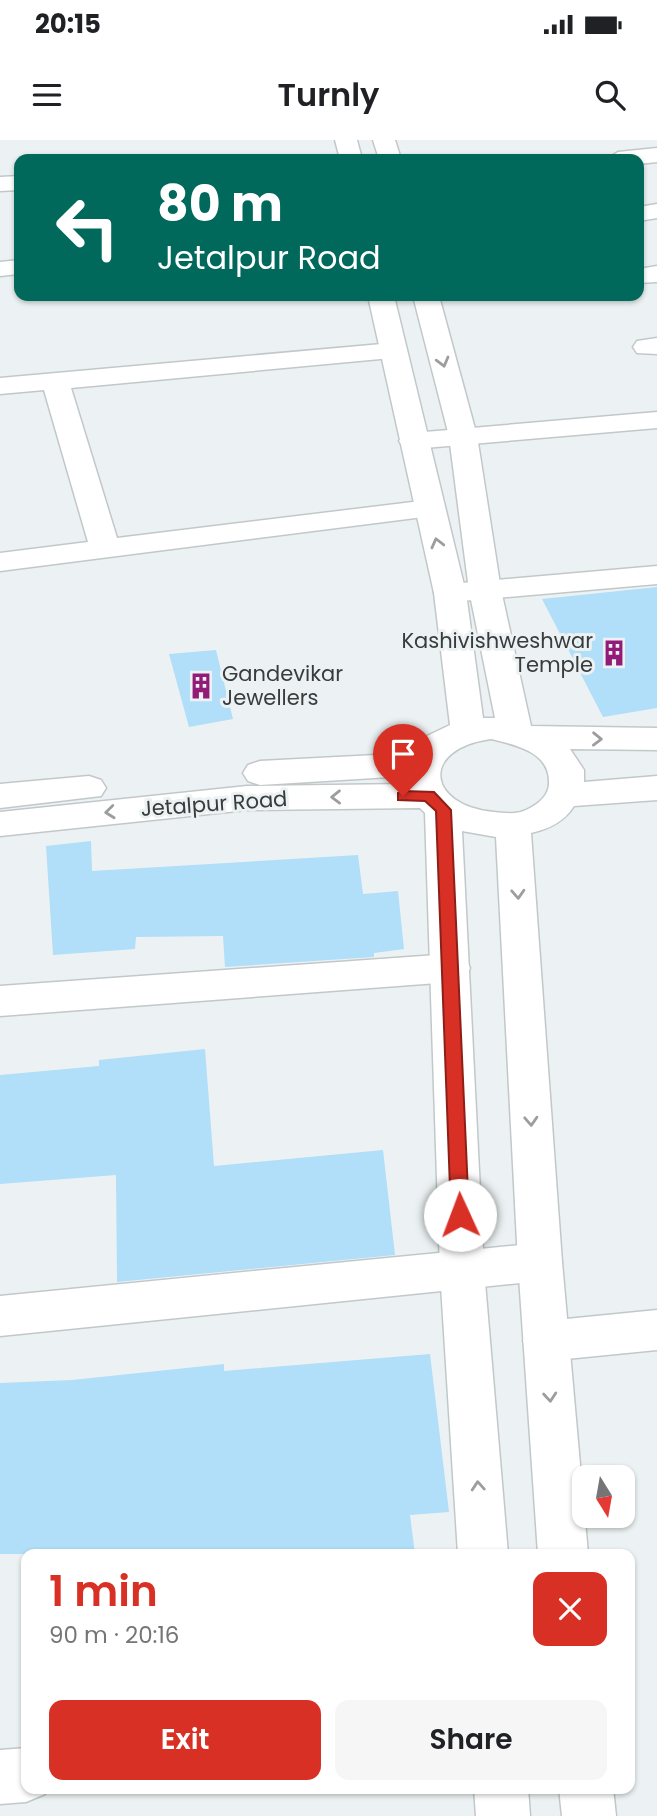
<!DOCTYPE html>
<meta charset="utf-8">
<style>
:root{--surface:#fff;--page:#f6f6f6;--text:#202124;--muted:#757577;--accent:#d93025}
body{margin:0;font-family:Poppins,sans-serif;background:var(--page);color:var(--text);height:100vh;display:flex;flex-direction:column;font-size:26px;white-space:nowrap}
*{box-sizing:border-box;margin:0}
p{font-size:23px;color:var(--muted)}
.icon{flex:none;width:38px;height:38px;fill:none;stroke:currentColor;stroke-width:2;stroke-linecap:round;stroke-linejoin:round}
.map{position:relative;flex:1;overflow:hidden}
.drawer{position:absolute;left:21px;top:1409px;width:614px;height:245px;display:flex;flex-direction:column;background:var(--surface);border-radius:14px;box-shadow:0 2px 5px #0004}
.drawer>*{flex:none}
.hud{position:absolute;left:14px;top:14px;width:630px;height:147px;border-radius:14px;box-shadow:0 2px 5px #0004;background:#00695c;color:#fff;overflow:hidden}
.needle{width:46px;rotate:169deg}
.tools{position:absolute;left:572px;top:1325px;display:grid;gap:14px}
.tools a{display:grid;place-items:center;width:63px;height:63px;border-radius:14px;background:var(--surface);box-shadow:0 2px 5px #0004;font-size:35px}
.pin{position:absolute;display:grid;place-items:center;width:60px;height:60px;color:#fff;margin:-72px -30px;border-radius:50% 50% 50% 0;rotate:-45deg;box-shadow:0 0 7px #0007}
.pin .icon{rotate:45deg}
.me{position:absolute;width:77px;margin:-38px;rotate:358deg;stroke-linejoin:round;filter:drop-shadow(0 0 5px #0008)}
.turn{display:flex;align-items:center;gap:24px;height:147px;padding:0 28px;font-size:32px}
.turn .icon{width:91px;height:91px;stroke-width:2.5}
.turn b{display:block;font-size:49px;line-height:60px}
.round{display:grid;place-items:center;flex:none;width:74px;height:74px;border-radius:14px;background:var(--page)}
.summary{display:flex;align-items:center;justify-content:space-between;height:119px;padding:0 28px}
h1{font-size:42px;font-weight:600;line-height:52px;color:var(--accent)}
.primary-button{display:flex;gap:14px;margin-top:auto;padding:14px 28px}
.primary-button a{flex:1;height:80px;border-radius:14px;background:var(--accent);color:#fff;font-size:28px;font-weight:600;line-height:80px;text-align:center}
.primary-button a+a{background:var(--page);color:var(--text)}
.status{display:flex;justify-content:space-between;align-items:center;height:49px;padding:0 35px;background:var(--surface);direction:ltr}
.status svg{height:19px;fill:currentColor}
header{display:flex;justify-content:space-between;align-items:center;height:91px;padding:0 28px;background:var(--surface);font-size:32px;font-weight:600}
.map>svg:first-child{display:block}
</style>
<div class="status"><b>20:15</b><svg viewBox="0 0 49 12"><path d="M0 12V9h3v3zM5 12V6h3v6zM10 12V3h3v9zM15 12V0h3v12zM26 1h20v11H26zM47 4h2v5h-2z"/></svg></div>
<header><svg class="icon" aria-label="menu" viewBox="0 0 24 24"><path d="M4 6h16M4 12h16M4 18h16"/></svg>Turnly<svg class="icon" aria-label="search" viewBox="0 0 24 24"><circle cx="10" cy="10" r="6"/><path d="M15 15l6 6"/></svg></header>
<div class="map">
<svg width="657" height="1676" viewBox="0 0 657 1676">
<rect width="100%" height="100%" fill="#ecf2f3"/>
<g fill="#b1def8">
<polygon points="657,447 657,568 603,577 542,459"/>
<polygon points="216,510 233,579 189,587 169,514"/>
<polygon points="91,701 92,731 358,715 363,754 398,751 404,809 374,813 374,817 225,827 223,796 136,797 135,809 53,815 46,706"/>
<polygon points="205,909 214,1026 383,1010 395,1115 117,1142 116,1035 0,1044 0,935 99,926 99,920"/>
<polygon points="430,1214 449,1372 410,1375 415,1414 0,1414 0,1243 72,1240 224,1224 224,1231"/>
</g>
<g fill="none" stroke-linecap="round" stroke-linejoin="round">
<g stroke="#c2c8c9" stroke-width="3">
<g id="minor">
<polygon points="657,8 657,22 639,24 639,19 607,19 618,12"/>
<polygon points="19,36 19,50 0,51 0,37"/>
<polygon points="657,64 657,78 639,81 639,67"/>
<polygon points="19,120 19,134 0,136 0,122"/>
<polygon points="657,126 657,142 639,143 639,129"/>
<polygon points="657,198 657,214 637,213 633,207 637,201"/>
<polygon points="393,203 402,205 406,211 402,217 71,248 117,398 429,360 439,363 444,369 439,375 0,431 0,413 88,402 44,250 0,254 0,238"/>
<polygon points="657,272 657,288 413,309 403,307 399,301 403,295 413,293"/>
<polygon points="657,426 657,444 450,462 439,460 434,453 439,446 450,444"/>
<polygon points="451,814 465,818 470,828 465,838 451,842 0,876 0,846"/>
<polygon points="540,1103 556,1109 562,1122 556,1135 540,1141 0,1196 0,1156"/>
<polygon points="657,1170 657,1210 546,1221 530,1215 523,1201 530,1187 546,1181"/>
<polygon points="26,1608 26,1648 47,1648 45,1654 26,1662 0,1664 0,1610"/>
</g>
</g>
<g stroke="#c2c8c9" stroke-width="3">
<g id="major">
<polygon points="335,0 357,0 362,19 340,19"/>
<polygon points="373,0 395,0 401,19 379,19"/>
<path d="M368,156H394L466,453L483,578H495L469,450L449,296L413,156H439L477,296L501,450L531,586L657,588V610L570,609L584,630V642L657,636V660L574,666C564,682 549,689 531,693L562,1122L588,1414H538L518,1122L496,697L462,691L484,1130L508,1414H458L440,1130L425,673L420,668L247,670L0,696V672L247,646L408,644L407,636L260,645L248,641L243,633L248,625L260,621L414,613L427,596L450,585L434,453ZM491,599C516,605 550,612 549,643C549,656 537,665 526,670C516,675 505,673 494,672C427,666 419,609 491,599Z"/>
<polygon points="89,636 101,640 106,648 101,656 0,668 0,644"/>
<polygon points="474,1648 528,1648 530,1676 476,1676"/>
<polygon points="559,1648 613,1648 616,1676 562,1676"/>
</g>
</g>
<use href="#minor" fill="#fff" fill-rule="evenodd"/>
<use href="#major" fill="#fff" fill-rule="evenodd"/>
</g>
<defs><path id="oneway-chevron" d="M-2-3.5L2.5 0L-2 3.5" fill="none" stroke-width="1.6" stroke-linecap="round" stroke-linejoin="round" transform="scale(1.75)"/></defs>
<g stroke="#9c9e9e">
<use href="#oneway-chevron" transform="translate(443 222) rotate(75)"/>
<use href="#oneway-chevron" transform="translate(437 403) rotate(-104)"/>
<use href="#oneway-chevron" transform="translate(597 599) rotate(1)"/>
<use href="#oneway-chevron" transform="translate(336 657) rotate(179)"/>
<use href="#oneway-chevron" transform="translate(110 672) rotate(174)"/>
<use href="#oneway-chevron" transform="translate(518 754) rotate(87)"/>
<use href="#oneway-chevron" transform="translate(531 981) rotate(87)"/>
<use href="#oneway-chevron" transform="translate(550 1257) rotate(85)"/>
<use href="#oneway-chevron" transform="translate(478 1346) rotate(-94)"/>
</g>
<polygon fill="#d93025" stroke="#8d1f18" stroke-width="2" points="403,651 434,652 451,670 469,1075 460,1083 451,1075 436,671 425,661 398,660 398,653"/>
<defs>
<g id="building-bare" transform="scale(2.1)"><path d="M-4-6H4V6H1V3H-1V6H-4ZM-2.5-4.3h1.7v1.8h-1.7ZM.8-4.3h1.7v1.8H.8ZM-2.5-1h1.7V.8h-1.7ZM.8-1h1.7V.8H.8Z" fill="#931b78" stroke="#ecf2f3" stroke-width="2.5" paint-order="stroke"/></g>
</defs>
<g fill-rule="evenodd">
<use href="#building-bare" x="614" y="513"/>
<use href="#building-bare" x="201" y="546"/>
</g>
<g text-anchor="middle" stroke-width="6" stroke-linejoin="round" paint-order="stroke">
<g font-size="21" fill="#393c3c" stroke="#ecf2f3" text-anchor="end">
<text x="593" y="508">Kashivishweshwar<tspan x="593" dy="24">Temple</tspan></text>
<text x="222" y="541" text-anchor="start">Gandevikar<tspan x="222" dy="24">Jewellers</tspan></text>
</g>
<g font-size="21" fill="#393c3c" stroke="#ecf2f3">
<text transform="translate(214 664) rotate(-4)" y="7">Jetalpur Road</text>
</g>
</g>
</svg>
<div class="tools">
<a><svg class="needle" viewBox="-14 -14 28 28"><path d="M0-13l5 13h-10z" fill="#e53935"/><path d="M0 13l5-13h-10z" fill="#757577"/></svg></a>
</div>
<div class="pin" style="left:403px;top:656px;background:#d93025"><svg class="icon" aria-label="arrive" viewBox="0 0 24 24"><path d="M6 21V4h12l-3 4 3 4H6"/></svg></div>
<svg class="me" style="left:460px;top:1075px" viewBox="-20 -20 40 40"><circle r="19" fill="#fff"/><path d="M0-13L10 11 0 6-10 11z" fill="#d93025"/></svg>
<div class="hud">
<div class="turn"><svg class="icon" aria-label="left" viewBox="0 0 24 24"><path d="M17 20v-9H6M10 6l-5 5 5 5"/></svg><div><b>80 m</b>Jetalpur Road</div></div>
</div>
<section class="drawer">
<div class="summary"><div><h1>1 min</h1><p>90 m · 20:16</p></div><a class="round" style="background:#d93025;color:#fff"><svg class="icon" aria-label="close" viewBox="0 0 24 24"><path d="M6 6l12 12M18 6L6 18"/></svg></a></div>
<div class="primary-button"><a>Exit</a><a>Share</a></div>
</section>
</div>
